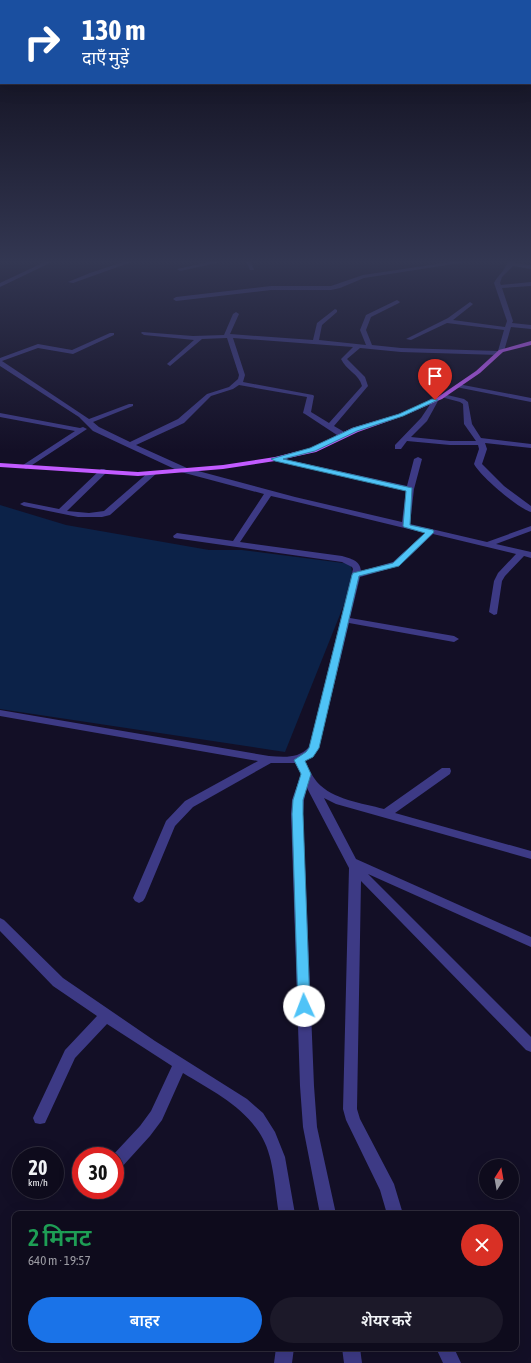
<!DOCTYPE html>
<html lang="hi">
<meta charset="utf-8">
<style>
:root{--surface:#0e0b1c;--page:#1c1929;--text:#f1f3f6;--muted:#9b9ba3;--line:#2e2b3b;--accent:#1a73e8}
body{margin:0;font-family:"Asap Condensed","Noto Sans Devanagari",sans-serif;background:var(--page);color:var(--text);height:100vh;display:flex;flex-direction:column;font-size:15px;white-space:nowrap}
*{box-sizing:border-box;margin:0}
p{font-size:13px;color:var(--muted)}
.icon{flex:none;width:22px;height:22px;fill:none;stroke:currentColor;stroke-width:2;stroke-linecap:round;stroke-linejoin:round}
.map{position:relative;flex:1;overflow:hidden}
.sheet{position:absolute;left:12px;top:1211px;width:507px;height:140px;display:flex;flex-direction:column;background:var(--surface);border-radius:8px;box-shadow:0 4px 16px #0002,0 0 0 1px var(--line)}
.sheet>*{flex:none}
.hud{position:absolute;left:0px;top:0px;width:531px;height:84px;box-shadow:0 4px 16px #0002,0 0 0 1px var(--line);background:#1a4fa0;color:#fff;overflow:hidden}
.needle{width:26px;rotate:11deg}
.buttons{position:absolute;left:479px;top:1159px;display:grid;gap:8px}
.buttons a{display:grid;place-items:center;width:40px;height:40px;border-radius:50%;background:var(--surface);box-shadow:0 4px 16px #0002,0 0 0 1px var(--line);font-size:20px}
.speed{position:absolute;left:12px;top:1147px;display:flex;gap:8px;font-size:20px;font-weight:700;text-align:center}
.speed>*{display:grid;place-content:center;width:52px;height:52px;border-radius:50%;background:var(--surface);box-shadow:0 4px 16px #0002,0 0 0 1px var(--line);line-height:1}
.speed small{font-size:10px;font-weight:400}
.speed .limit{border:6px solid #d22;background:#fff;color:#111}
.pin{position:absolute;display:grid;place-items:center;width:34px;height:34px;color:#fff;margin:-41px -17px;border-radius:50% 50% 50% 0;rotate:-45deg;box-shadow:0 0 4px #0007}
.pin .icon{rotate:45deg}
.me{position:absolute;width:44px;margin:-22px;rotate:358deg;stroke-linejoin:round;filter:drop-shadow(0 0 3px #0008)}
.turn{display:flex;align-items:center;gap:14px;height:84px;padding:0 16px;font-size:18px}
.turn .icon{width:52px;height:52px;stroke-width:2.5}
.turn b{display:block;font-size:28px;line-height:34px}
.round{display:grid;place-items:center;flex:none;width:42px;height:42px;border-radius:21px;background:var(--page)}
.summary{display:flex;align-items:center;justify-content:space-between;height:68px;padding:0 16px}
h1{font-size:24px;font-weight:600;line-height:30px;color:#1e9e55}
.primary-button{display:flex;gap:8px;margin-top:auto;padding:8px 16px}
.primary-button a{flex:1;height:46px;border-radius:24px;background:var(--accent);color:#fff;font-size:16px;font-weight:600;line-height:46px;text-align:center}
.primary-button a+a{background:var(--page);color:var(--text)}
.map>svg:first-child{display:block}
</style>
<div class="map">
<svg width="531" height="1363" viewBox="0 0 531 1363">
<rect width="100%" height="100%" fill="#130f26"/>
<polygon fill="#0c2248" points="0,505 66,525 209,550 242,550 351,564 353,582 285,752 0,709"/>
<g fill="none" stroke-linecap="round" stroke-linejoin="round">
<g fill="#3d3a85" fill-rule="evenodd">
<polygon points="49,260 56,260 0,287 0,283"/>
<polygon points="129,260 137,260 73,283 68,282 90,273"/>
<polygon points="218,260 230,260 180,271 177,269"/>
<polygon points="245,260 250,260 254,270 250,270"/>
<polygon points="464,260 479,260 364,278 340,288 331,290 271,290 176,301 173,299 176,297 271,286 331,286 363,275"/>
<path d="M508,260H514L513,263L531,265V269L513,266L502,277L500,283L501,285L531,282V286L502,288L513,321L512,323L531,325V329L511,327L504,351L499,355L401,352L360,348L347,359L365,377L368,386L334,426L346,433V437H340L305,414L303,413L307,397L239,385L233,389L211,396L184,423L136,445L187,468L295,497L402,522L406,490L275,461L271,459L275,457L407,486L414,459L418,457L422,459L414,489L410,524L487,542L531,526V531L496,544L531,552V558L524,556L505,576L502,581L497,614L494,615L489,612L494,581L498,573L516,554L433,534L399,566L360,577L350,618L454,636L459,639L454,642L349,623L319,748L313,755L305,760C308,768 312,776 317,782C333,800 362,803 384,809L442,768H450L451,771L450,774L395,813L531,851V859L336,804L324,798L356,859L531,937V947L368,874L531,1037V1052L526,1050L361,881L357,1109L360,1119L394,1184L403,1214H387L380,1190L346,1120L343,1109L349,868L307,788L304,800L303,814L314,1086L317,1127L336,1214H320L303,1127L300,1086L291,814L292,800L301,774L295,763H271L193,807L175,826L145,898L143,901L139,903L135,901L133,898L166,821L185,801L258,761L0,716V710L269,756C284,757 298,759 309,747L353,569L352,567L342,562L174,538L173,536L177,533L233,541L264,494L181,472L93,431L79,417L0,366V358L38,344L72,350L110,333H114V335L73,354L38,348L2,361L89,419L129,404H133V406L93,422L99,427L130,442L178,419L207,394L229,387L238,379L239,375L227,338L202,339L170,366L167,364L168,363L194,340L144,335L141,333L142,332L193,336L224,335L233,314L236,312L239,314L230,334L313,340L317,323L335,309L337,310V312L322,325L319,340L366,345L360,330L366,315L397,300L400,302L399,303L371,317L366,330L372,345L401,348L498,351L504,330L447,323L411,340L406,339L448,318L470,302L473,304L472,305L453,320L505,327L507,321L494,283C498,275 507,269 508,260ZM233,338L353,347L341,359C346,370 359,374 362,386L329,423L311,412L314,396L313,395L243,382L245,375ZM271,496L293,501L425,533L393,562L361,571C360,560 351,559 342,556L240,542Z"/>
<polygon points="458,384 531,398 531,402 456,387 455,386"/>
<path d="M443,394L464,399L468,402L472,424L481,438L531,444V448L485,443L487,449L482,464L504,486L531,506V512C519,509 480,476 474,464L479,449L478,445H450L407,441L401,449H395V445L421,418L433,400L435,399L438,401L427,421L411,437L450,441H476L464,424L463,404L460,402L441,397L440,396Z"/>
<polygon points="0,413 80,428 83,427 87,429 26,469 22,467 23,465 75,431 0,417"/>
<polygon points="101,469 104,469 108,471 67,511 89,513 104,511 150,471 156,471 157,473 110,515 102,517 78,517 24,506 20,504 24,502 59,509"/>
<path d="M0,918L4,920L63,978L155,1041L247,1099L263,1113L275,1132L285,1157L295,1214H279C275,1191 274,1159 263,1139C246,1107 212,1091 183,1073L162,1120L150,1136L120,1169L115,1171V1156H112L140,1126L151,1111L172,1066L107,1024L75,1058L45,1123L40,1124L35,1123L33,1118L65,1050L97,1016L53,986L0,931Z"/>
<polygon points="276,1348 294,1348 292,1363 274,1363"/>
<polygon points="342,1348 360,1348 362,1363 344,1363"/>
<polygon points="436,1348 454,1348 461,1363 443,1363"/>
</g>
<polygon fill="#c25bff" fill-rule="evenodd" points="531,341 531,345 503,352 480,373 442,399 403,416 358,432 316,452 275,461 223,469 138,476 0,467 0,463 138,472 223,465 275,457 311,448 352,428 399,414 438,397 476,371 499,350"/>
</g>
<linearGradient id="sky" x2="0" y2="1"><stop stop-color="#0a0815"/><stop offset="0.58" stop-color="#333752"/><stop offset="1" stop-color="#333752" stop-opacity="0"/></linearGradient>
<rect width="531" height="451" fill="url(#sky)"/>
<polygon fill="#4fc3f7" stroke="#337fa1" points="432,399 438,400 403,416 357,431 315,451 283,459 412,488 410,525 433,530 434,532 399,566 359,576 319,748 313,757 305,761 311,774 303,800 303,814 310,1006 308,1009 304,1011 300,1009 298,1006 292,814 293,800 301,774 294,760 306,752 309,748 352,575 353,573 393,563 425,533 404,527 403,526 406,491 275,461 271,459 310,448 353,428 399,414"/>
</svg>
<div class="buttons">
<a><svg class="needle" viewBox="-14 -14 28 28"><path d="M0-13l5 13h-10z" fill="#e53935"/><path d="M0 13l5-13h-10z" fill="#9b9ba3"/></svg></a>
</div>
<div class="speed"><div>20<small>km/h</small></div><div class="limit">30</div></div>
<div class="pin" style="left:435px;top:400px;background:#d93025"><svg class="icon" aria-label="arrive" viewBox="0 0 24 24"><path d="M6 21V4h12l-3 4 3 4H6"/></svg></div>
<svg class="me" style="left:304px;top:1006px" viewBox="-20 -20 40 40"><circle r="19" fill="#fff"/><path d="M0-13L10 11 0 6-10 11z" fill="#4fc3f7"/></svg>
<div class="hud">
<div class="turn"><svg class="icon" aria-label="right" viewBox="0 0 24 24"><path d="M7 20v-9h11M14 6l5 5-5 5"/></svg><div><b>130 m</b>दाएँ मुड़ें</div></div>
</div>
<section class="sheet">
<div class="summary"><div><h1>2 मिनट</h1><p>640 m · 19:57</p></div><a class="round" style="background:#d93025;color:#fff"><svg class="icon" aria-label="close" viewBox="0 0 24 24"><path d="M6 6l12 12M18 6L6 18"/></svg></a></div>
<div class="primary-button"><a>बाहर</a><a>शेयर करें</a></div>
</section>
</div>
